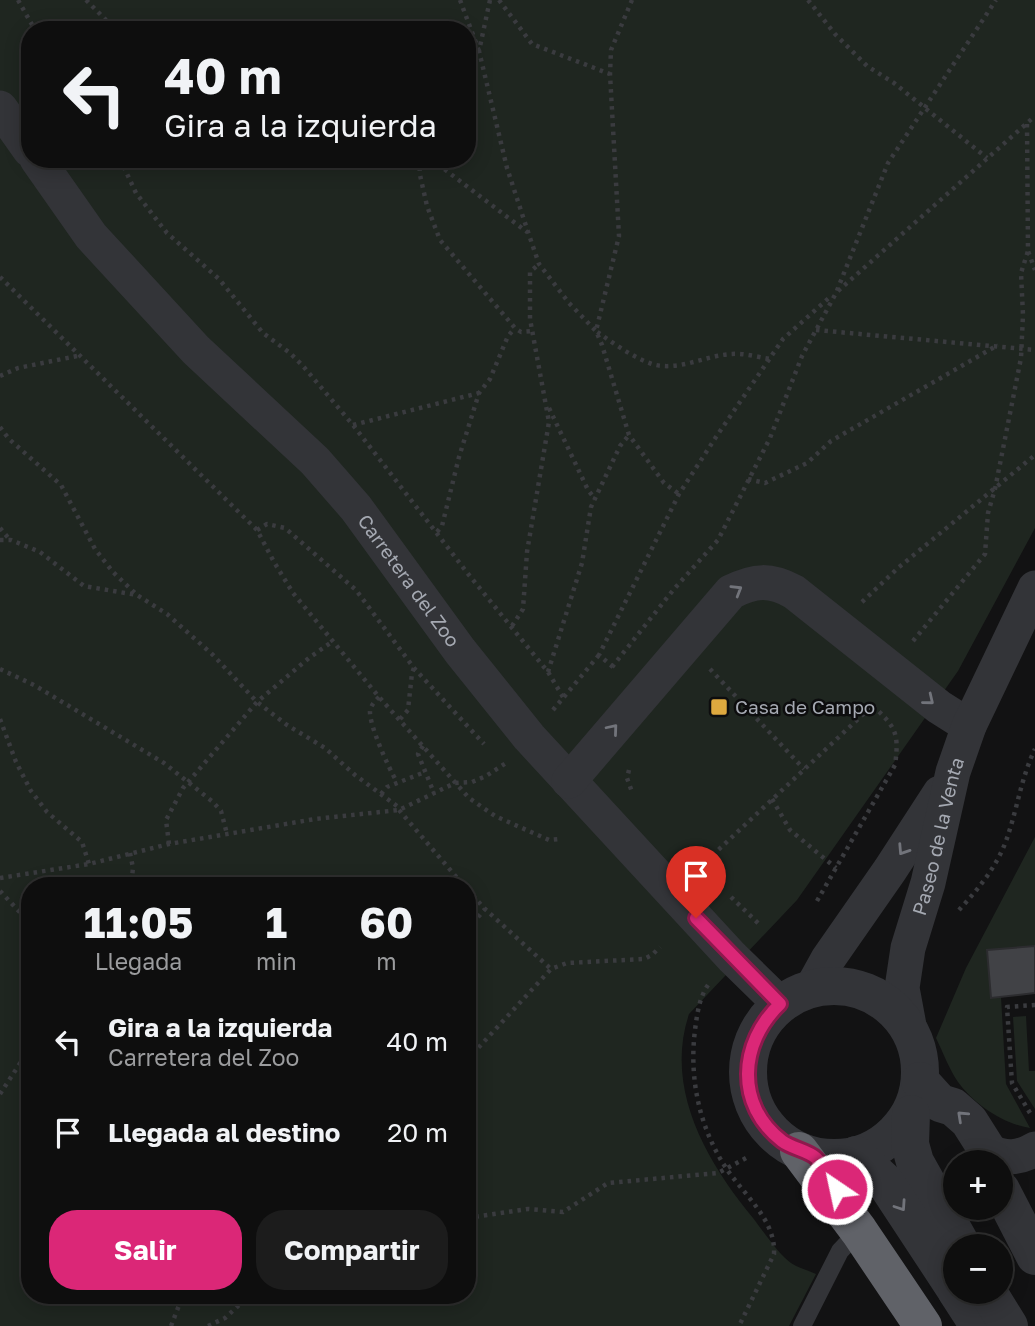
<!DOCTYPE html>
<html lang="es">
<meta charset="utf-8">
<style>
:root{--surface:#0e0e0e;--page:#1c1c1c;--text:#f1f3f6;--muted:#9b9c9e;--line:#2e2e2e;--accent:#db2777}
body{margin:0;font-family:"Golos Text",sans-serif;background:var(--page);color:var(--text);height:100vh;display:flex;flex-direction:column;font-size:26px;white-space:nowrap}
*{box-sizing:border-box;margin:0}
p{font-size:23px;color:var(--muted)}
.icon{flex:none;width:38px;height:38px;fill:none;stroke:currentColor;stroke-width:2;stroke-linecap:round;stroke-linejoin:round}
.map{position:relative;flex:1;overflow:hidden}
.details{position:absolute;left:21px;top:877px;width:455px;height:427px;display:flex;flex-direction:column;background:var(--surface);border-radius:28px;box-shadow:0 4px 18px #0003,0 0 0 2px var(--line)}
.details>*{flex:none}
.guide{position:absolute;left:21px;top:21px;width:455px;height:147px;border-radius:28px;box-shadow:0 4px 18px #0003,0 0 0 2px var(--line);background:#0e0e0e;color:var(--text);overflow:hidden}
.buttons{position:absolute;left:943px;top:1150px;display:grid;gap:14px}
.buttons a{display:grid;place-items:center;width:70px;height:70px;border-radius:50%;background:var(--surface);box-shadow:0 4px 18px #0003,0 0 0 2px var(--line);font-size:35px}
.pin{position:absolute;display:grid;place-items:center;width:60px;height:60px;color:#fff;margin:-72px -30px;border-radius:50% 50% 50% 0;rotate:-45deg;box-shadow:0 0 7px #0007}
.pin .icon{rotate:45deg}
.me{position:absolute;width:77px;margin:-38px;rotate:326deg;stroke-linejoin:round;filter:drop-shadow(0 0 5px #0008)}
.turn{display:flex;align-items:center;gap:24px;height:147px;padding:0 28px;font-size:32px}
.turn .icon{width:91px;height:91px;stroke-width:2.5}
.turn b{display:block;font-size:49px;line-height:60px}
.eta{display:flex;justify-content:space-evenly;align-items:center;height:119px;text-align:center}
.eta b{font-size:42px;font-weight:700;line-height:49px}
.cta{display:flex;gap:14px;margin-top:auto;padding:14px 28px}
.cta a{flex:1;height:80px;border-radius:28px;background:var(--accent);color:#fff;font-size:28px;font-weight:700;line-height:80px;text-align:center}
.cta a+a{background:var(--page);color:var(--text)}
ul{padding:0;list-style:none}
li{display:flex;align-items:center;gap:21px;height:91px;padding:0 28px}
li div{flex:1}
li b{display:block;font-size:26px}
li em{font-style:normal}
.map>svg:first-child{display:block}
</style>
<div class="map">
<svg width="1035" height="1326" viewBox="0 0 1035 1326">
<rect width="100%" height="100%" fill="#121213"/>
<g fill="#1f2620" fill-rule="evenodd">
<path d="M0,0H1035V528L958,671L797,900L689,1014C664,1089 707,1162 753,1218C763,1231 779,1255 791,1263C798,1268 808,1270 816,1274L789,1326H0ZM30,30H467V159H30ZM30,886H467V1295H30Z"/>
<path d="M1035,837V946L987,950L991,998L1001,997L1006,1084L1030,1128C1003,1124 974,1104 958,1082C949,1069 943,1052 936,1038L966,968Z"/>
<polygon points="1026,1016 1029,1071 1035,1071 1035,1109 1017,1081 1013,1017"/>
</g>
<polygon fill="#414246" stroke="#2c2c2f" stroke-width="2" points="1035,946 1035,993 991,998 987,950"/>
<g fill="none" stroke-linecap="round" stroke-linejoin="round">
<g stroke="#3a3b3f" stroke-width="4.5" stroke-dasharray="3.5 5" stroke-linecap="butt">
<polyline points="18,0 35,30"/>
<polyline points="86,0 106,20 128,30"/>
<polyline points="460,0 479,51"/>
<polyline points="490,0 479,51 507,168 528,232 539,264 569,303 596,331 602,345 629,435 664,483 679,494"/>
<polyline points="499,0 532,44 610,74"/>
<path d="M632,0L611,50L610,74L619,236L596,331C613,343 632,357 652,364C678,372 706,355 732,354C744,353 758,357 770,359"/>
<polyline points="808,0 835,34 867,66 894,83 987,158"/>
<polyline points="1027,124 1028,251 1035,270"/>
<polyline points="120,159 136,193 167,233 219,279 263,333 290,353 303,366 353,425 469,575 548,672 563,697"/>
<polyline points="419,159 420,175 427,206 440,240 515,328 521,332 533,331"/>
<polyline points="431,159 527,232"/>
<polyline points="0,277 257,530 274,562 293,593 379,697 469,798 495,816 549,840 560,839"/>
<polyline points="838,291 1035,116"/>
<polyline points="816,330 1035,350"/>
<polyline points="0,376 18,368 77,356"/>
<polyline points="549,408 588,490 595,499"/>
<polyline points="353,425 479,393"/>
<polyline points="0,427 9,439 61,485 95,549 113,572 137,595"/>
<polyline points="748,479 765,483 807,463 831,441 998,345"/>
<polyline points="0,528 10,540"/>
<polyline points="257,530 267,524 285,528 356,590 414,668 484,744"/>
<polyline points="437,532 442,526 459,457 479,393 490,379 508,336 515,328"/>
<polyline points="0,540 11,540 40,552 84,586 137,595 167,614 213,655 257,702 287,725 325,748 355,775 401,809"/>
<polyline points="862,602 898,568 1035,455"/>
<polyline points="512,626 523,609 527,552 549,422 530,319 530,272 539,264"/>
<polyline points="913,641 985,554 988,513 995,489 1021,358 1023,315 1021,273 1028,251"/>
<polyline points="612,667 674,589 718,540 770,438 802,356 836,293 888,163 996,0"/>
<polyline points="613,667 599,655 679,494 716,437 783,339 831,296"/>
<polyline points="0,669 34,685 164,763 213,802 221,811 227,834"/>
<polyline points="710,669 804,769"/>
<polyline points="548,672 582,563 591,507 620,446 629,435"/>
<path d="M379,697C375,701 371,705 370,711C369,725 389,769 397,782"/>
<polyline points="553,710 599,655"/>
<polyline points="0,719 16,762 31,791 47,812 82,842 89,864"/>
<polyline points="400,719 408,710 412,673 414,668"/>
<polyline points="423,746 418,754 434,793"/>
<polyline points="629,770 627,778 632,792"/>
<polyline points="381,794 387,787 425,772"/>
<polyline points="772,799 790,830 836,868"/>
<polyline points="399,810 464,886"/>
<polyline points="169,844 166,820 183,788 257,702 309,658 333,641"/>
<polyline points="130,853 133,868 131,886"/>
<polyline points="700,867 873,705"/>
<polyline points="0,878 89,864 169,844 315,819 399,810 455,783 472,782 486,776 506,763"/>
<polyline points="467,889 485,909 551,969"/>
<polyline points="0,891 30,923"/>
<polyline points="731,897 760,925"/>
<path d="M817,901L895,765C900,730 894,726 869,702"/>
<path d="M959,910C980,887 1000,863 1009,832C1018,804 1022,776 1035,749"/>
<polyline points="467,930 485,909"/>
<path d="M708,985C699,998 697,1015 695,1030C689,1078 699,1127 726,1168C744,1195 776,1220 774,1254L739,1326"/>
<polyline points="467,1060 551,969 567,963 644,959 652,955 660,947"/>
<polyline points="0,1094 30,1048"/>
<polyline points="1030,1113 1012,1083 1007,1007 1035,1005"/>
<polyline points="467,1218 528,1209 563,1212 608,1183 718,1173 748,1157"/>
<polyline points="171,1326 183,1295"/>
<polyline points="208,1326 225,1318 250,1295"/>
</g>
<polyline stroke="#333438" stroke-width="18" points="802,1326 840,1251 859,1231"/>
<g stroke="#333438" stroke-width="35">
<polyline points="0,108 30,150"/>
<path id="s1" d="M37,159L91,236L196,350L315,461L356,508L460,651L529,737L732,957L780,1004"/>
<path d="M569,781L731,592C755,580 770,579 794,592L939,707L969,726"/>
<polyline points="812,988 828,959 890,870 940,793"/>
<path id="s2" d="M910,1031L902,988L908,948L928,883L953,772L969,726L1035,588"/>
<path d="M988,1151C1006,1159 1018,1159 1035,1149"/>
</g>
<g stroke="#333438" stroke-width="38">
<circle cx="834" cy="1072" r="86"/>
<polyline points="920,1081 940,1103 953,1107 969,1121 988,1151 991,1162"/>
<polyline points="911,1114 910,1144 915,1162 962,1246"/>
<polyline points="856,1155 885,1182 956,1290"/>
<polyline points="1001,1190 1035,1256"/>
<polyline points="957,1292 979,1326"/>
<polyline points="988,1292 1009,1326"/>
</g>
<polyline stroke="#606268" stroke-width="38" points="799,1151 859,1231 923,1326"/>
</g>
<defs><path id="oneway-chevron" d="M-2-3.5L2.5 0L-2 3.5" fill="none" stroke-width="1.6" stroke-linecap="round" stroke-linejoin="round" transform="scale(1.75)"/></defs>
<g stroke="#72747b">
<use href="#oneway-chevron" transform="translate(737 590) rotate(-31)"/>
<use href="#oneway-chevron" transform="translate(929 700) rotate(39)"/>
<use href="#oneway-chevron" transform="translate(613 729) rotate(-50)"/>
<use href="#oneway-chevron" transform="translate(903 850) rotate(123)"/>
<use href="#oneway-chevron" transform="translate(962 1116) rotate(-137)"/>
<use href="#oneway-chevron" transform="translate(901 1206) rotate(56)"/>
</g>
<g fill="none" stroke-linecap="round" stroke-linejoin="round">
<g stroke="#8e194d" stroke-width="18">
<path id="route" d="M696,918L780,1004C739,1043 735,1105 782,1141C791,1148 809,1151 816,1158C824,1166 830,1180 837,1189"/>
</g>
<use href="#route" stroke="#db2777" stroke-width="12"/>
</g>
<rect fill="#dea93f" stroke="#0d0d0e" stroke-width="2.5" x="710" y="698" width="18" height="18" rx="3.5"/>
<g text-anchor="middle" stroke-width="5" stroke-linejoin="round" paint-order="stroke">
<g font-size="19" fill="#a5a9b2" stroke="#0d0d0e">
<text dy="7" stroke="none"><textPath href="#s1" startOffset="564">Carretera del Zoo</textPath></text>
<text dy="7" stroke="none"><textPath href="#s2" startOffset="200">Paseo de la Venta</textPath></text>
</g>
<g font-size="19" fill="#a5a9b2" stroke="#0d0d0e" text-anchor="start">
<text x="735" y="714">Casa de Campo</text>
</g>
</g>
</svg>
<div class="buttons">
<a>+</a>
<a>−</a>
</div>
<div class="pin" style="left:696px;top:918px;background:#d93025"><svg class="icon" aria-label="arrive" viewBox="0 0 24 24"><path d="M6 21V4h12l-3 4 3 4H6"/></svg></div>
<svg class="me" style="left:837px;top:1189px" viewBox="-20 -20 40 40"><circle r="17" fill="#db2777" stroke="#fff" stroke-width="3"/><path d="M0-11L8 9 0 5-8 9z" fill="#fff"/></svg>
<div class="guide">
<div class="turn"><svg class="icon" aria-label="left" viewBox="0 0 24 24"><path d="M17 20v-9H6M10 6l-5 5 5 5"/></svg><div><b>40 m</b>Gira a la izquierda</div></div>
</div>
<section class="details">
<div class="eta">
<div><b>11:05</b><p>Llegada</p></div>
<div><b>1</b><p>min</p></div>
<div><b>60</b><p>m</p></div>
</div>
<ul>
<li><svg class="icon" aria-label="left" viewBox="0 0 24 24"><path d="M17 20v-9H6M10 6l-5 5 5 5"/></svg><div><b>Gira a la izquierda</b><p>Carretera del Zoo</p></div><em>40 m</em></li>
<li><svg class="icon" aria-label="arrive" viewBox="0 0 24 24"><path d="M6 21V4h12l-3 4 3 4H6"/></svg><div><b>Llegada al destino</b></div><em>20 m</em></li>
</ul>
<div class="cta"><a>Salir</a><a>Compartir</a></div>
</section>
</div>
